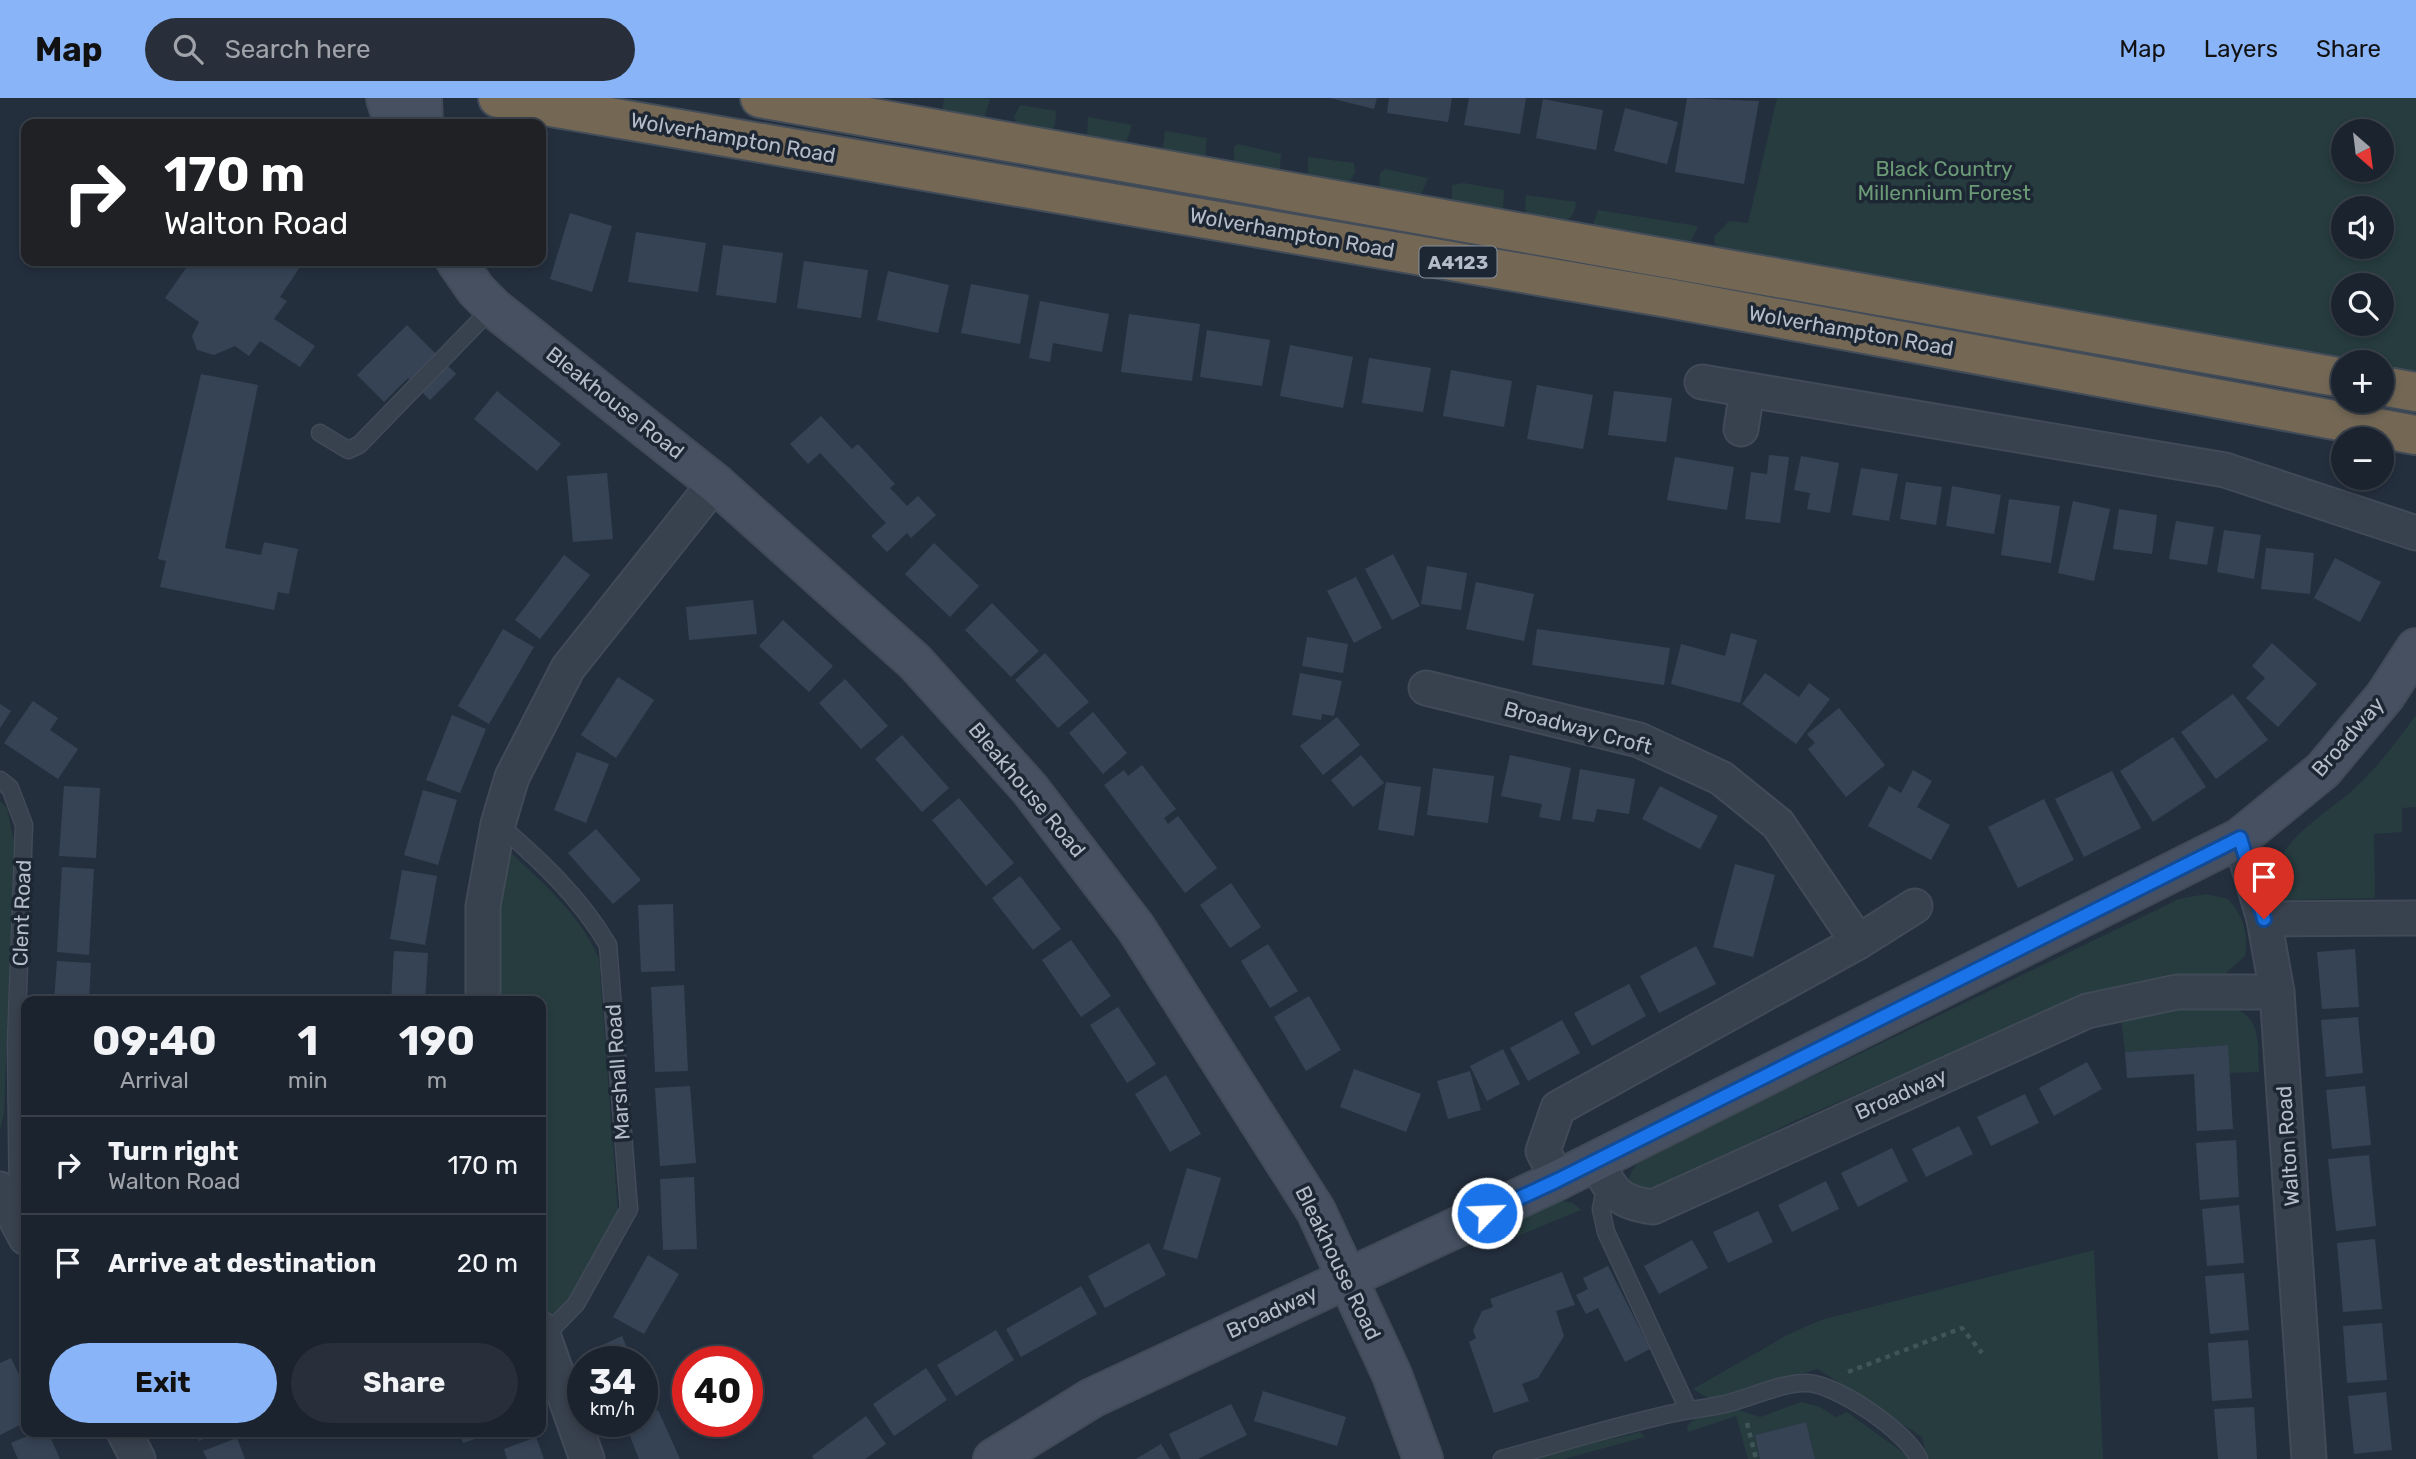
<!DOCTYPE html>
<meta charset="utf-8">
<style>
:root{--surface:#1b232e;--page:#282f3a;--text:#f1f3f6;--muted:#a0a4aa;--line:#39404a;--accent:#8ab4f8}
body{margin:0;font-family:Rubik,sans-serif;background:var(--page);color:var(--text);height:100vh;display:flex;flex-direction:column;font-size:26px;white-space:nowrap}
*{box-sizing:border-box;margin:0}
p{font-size:23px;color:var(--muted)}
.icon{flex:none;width:38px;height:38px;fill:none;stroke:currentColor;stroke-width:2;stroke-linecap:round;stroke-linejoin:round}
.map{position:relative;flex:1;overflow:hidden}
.panel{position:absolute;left:21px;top:898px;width:525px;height:441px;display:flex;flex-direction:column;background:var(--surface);border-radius:14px;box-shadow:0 4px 10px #0003,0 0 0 2px var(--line)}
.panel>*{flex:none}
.top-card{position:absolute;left:21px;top:21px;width:525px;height:147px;border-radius:14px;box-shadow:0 4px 10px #0003,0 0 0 2px var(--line);background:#202124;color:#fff;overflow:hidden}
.needle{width:46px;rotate:152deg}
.tools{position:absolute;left:2331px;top:21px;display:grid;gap:14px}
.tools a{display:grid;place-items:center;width:63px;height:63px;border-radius:50%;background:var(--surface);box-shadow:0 4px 10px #0003,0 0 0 2px var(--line);font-size:35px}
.speed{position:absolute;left:567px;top:1248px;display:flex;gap:14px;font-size:35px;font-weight:700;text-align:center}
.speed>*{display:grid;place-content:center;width:91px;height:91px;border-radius:50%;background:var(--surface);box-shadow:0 4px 10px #0003,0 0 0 2px var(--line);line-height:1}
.speed small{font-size:18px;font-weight:400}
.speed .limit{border:10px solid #d22;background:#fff;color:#111}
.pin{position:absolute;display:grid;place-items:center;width:60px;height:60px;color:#fff;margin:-72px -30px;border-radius:50% 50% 50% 0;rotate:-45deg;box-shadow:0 0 7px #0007}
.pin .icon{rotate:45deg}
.me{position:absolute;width:77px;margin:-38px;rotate:66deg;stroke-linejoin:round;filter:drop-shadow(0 0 5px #0008)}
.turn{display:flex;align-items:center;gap:24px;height:147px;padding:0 28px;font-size:32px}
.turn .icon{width:91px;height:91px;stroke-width:2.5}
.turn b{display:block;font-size:49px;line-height:60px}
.eta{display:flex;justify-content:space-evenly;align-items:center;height:119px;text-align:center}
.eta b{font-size:42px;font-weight:700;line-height:49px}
.primary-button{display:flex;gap:14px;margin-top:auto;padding:14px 28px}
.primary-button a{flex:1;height:80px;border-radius:42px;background:var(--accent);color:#111;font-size:28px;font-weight:700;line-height:80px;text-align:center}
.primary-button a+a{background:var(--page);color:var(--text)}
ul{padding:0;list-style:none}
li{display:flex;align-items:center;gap:21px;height:98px;padding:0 28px;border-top:2px solid var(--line)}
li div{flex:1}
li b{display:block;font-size:26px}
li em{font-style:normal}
header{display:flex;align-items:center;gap:42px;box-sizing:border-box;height:98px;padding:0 35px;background:var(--accent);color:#111}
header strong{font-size:33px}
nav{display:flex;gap:38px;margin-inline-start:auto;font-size:24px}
.search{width:490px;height:63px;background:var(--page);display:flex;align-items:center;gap:18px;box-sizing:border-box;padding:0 24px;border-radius:38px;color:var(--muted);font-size:26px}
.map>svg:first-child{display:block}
</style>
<header>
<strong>Map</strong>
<div class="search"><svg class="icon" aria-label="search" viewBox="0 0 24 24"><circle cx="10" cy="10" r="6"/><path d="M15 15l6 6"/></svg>Search here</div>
<nav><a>Map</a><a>Layers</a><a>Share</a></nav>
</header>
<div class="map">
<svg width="2416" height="1361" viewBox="0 0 2416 1361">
<rect width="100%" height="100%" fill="#242f3e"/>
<g fill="#263c3f" fill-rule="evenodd">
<polygon points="944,0 984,0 990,1 983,24 942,14"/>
<path d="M1777,0H2416V275L2382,269V264H2355L1727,154L1715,147L1714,139L1729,123L1748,125ZM2343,33H2382V72H2343ZM2343,110H2382V149H2343ZM2343,187H2382V226H2343Z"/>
<polygon points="1020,7 1056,13 1055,27 1051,33 1018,29 1014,19"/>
<polygon points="1088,19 1132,27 1125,48 1087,41"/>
<polygon points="1165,33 1207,40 1205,61 1162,55"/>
<polygon points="1238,46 1281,56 1280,70 1275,76 1234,67 1234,49"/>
<polygon points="1308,59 1354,65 1355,74 1348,86 1308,80"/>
<polygon points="1385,71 1428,80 1420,99 1379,91 1380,75"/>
<polygon points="1463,85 1504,92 1503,112 1452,105 1452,87"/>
<path d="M1526,97L1576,104C1574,133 1548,123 1529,118L1525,111Z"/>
<polygon points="1598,112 1698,128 1689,148 1591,132"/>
<path d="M2416,617V709L2402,710V734L2374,736L2375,800L2285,802C2278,791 2275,778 2279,766C2286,737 2336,709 2358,687C2380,666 2398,642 2416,617Z"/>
<polygon points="0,703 7,710 14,744 4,1015 0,1033"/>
<path d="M511,755C544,786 582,819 599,861L618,1115L569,1205L555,1218L548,1214L541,1190V903H496L501,792Z"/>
<path d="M2206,796L2228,801C2243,817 2249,836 2245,858L2223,878L2045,915L1792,1024L1652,1094L1628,1086C1631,1067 1641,1063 1657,1054L2179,801Z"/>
<path d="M2228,908C2263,919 2257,943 2259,974L2229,975L2227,947L2125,954L2121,921L2169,911Z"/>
<polygon points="1557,1102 1573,1105 1581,1112 1513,1140 1506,1125"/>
<polygon points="2094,1152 2103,1361 1927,1361 1922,1339 1818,1271 1710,1301 1693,1291 1789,1236 1821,1222"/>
<polygon points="1801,1304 1820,1309 1836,1319 1847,1314 1912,1361 1815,1361 1806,1324 1755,1337 1760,1361 1748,1361 1736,1318 1688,1334 1687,1328 1695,1321 1729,1309 1760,1319"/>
<polygon points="1640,1334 1645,1339 1564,1361 1528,1361"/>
</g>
<g fill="#364354">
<polygon points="1330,0 1377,0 1374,11"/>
<polygon points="1389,0 1452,0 1448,24 1387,15"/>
<polygon points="1469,0 1526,0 1520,36 1464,27"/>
<polygon points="1687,0 1759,3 1744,86 1675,74"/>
<polygon points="1543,1 1603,12 1596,52 1536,40"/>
<polygon points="1625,10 1678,24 1667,66 1614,53"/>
<polygon points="570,115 612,128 592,194 550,181"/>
<polygon points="636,134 706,145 698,194 628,184"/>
<polygon points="723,147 783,155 776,205 716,197"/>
<polygon points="191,163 304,163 280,199 287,203 274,221 315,248 300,269 260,243 249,258 235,248 214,257 197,252 192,238 199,224 165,200"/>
<polygon points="804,163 868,172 861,220 797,210"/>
<polygon points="888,173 949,187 938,235 877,222"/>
<polygon points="971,186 1029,197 1020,246 961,235"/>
<polygon points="1040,203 1109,216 1102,254 1053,245 1050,264 1029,260"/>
<polygon points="1129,216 1200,226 1192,283 1121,274"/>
<polygon points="407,227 456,276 430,302 408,280 384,304 357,277"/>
<polygon points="1207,232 1270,242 1262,288 1200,279"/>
<polygon points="1290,247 1353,259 1343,310 1280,298"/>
<polygon points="1369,260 1431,270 1423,314 1362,305"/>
<polygon points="1451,272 1512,283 1504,329 1443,318"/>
<polygon points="201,276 258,287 225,450 261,457 264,444 298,451 289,496 278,494 274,512 160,489 166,463 158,461"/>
<polygon points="1537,287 1593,297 1583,351 1527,341"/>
<polygon points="497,293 561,346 537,373 474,321"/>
<polygon points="1614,293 1672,300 1666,344 1608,337"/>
<polygon points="821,318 852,351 858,346 895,386 890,390 907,408 918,398 936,417 911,440 907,435 887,454 871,438 886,425 820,355 808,366 790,346"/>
<polygon points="1769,357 1789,359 1780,425 1745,421 1751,374 1767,376"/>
<polygon points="1801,358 1839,365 1830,415 1807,411 1810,395 1794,392"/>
<polygon points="1675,359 1734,369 1727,412 1667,402"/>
<polygon points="1861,370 1898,376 1889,423 1852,417"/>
<polygon points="607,375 613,441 573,444 567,378"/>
<polygon points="1906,384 1942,389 1936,427 1900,421"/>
<polygon points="1952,388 2001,397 1994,436 1946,428"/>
<polygon points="2009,401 2060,408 2051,465 2001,457"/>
<polygon points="2073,403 2110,411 2094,483 2058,475"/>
<polygon points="2119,411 2157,417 2152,456 2113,451"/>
<polygon points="2176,423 2214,429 2207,467 2169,461"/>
<polygon points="2224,432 2261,437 2254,481 2217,474"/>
<polygon points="934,445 979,488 950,519 905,476"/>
<polygon points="2266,450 2314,455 2310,496 2261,491"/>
<polygon points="1393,456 1420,508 1392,522 1365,471"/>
<polygon points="564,457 590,477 540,541 515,522"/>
<polygon points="2335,460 2381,484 2360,524 2314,500"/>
<polygon points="1427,468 1467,475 1461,512 1421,506"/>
<polygon points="1356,479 1382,530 1354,545 1327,493"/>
<polygon points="1476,484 1534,496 1524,543 1466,531"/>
<polygon points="753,502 757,536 689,542 686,509"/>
<polygon points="992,505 1039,553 1011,579 965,532"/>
<polygon points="783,522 833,568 809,594 759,548"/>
<polygon points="503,531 534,549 489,626 458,608"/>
<polygon points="1537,531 1670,550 1664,587 1532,567"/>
<polygon points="1731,535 1757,542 1740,605 1671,586 1681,546 1725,558"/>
<polygon points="1307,539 1348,546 1343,575 1302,568"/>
<polygon points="2272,545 2317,586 2278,629 2246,600 2265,580 2252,568"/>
<polygon points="1045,555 1089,604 1058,630 1015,582"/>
<polygon points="1300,575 1342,583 1334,618 1322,616 1321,622 1292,617"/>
<polygon points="1765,575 1799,599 1809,585 1830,601 1796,646 1742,606"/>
<polygon points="618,579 654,602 616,660 581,637"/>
<polygon points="845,581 888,628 861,651 819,605"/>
<polygon points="2233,596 2268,642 2216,681 2181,634"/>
<polygon points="33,603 58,620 50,632 78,651 58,681 4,645"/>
<polygon points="0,606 11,613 0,630"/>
<polygon points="1839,610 1885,667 1846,699 1808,651 1815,645 1807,636"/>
<polygon points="1093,614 1127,655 1103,676 1069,635"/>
<polygon points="452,617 486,631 460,695 426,682"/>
<polygon points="1337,619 1360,647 1323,677 1300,648"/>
<polygon points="902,637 949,690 922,714 875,661"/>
<polygon points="2173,639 2206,689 2153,724 2120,673"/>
<polygon points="577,654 609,666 586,725 554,712"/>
<polygon points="1361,657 1384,685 1353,709 1331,682"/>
<polygon points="1510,657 1571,670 1560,723 1539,719 1542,706 1501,698"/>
<polygon points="1142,667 1176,711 1164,720 1168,726 1178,718 1217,770 1185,795 1104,687 1124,672 1128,678"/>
<polygon points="1433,670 1494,678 1488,725 1427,717"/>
<polygon points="1580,671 1635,681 1629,716 1597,711 1594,724 1572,721"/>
<polygon points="1913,672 1932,683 1917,709 1950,727 1931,762 1868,728 1889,688 1901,695"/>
<polygon points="2112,673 2141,730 2084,759 2055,701"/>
<polygon points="1386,684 1421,689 1414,738 1378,732"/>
<polygon points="64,688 100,690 96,760 59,758"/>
<polygon points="1660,688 1718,718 1700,751 1642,721"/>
<polygon points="423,692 457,702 438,767 404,757"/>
<polygon points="959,700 1014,765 986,788 932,722"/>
<polygon points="2044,701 2074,762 2018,790 1988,729"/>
<polygon points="596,731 641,782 613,806 568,755"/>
<polygon points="1735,766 1775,777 1753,859 1713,849"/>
<polygon points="62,769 94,771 89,857 57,854"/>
<polygon points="402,772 437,778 425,847 390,841"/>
<polygon points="1020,778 1061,831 1033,852 992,800"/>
<polygon points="1231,785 1261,829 1230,850 1200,807"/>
<polygon points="673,806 675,873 641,874 638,807"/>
<polygon points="1071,842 1111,898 1081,919 1042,862"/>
<polygon points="1268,846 1298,893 1270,910 1241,863"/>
<polygon points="1696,848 1716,886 1659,915 1640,878"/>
<polygon points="2355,851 2359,909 2322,911 2317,854"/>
<polygon points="394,853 428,855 425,903 391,903"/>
<polygon points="57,863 91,865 89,903 54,903"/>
<polygon points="1629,886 1646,918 1592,948 1574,915"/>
<polygon points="684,887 688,973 655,974 651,889"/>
<polygon points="1309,898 1341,952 1306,973 1274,919"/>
<polygon points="1118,909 1156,966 1127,985 1090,927"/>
<polygon points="2358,919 2363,975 2326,979 2321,922"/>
<polygon points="1562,922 1580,955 1528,983 1510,950"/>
<polygon points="2228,947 2233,1031 2197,1033 2194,976 2127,980 2125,954"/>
<polygon points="1503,951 1520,986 1487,1003 1470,968"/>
<polygon points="2087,964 2102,991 2054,1018 2039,990"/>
<polygon points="1354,971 1421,996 1406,1034 1340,1009"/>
<polygon points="1470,973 1481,1012 1448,1021 1437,983"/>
<polygon points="1166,977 1201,1036 1170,1054 1135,996"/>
<polygon points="690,988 696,1065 660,1068 655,990"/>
<polygon points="2365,988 2371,1047 2332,1051 2326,992"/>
<polygon points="2025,996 2039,1025 1991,1048 1977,1019"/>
<polygon points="1959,1028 1973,1056 1926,1079 1912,1051"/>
<polygon points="2236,1042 2239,1099 2200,1102 2196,1045"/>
<polygon points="1892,1050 1908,1083 1858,1109 1841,1075"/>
<polygon points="2369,1057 2376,1128 2336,1133 2328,1061"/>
<polygon points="1187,1070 1221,1080 1197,1161 1163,1151"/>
<polygon points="694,1079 697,1151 663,1152 660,1081"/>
<polygon points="1826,1083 1839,1111 1792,1134 1778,1107"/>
<polygon points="2239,1107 2244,1165 2207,1168 2202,1111"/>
<polygon points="1758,1113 1773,1144 1728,1165 1713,1134"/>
<polygon points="2375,1141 2382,1211 2343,1214 2337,1145"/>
<polygon points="1692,1142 1708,1170 1659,1196 1644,1168"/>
<polygon points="1149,1145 1166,1177 1105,1210 1088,1178"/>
<polygon points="648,1157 679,1176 644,1236 613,1219"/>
<polygon points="1608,1168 1650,1251 1625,1264 1598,1210 1586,1216 1576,1197 1588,1191 1583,1180"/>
<polygon points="1562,1174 1575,1207 1556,1213 1564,1238 1538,1280 1522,1286 1529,1303 1494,1315 1469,1244 1476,1240 1473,1232 1482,1213 1493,1209 1490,1201"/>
<polygon points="2244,1175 2249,1232 2210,1236 2205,1178"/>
<polygon points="1081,1188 1097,1216 1021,1259 1006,1231"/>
<polygon points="2382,1225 2387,1282 2347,1285 2343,1228"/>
<polygon points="996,1232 1014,1262 956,1298 937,1267"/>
<polygon points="622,1238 633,1264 591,1264 587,1254"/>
<polygon points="2248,1242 2252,1300 2212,1303 2208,1245"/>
<polygon points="11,1260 26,1291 26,1324 0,1337 0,1265"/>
<polygon points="926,1270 947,1302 894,1338 873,1306"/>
<polygon points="642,1285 650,1302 642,1305"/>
<polygon points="1263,1293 1346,1319 1337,1348 1254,1323"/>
<polygon points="2386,1294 2392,1352 2354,1356 2348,1298"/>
<polygon points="1231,1306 1247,1337 1198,1361 1181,1361 1169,1336"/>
<polygon points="2254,1309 2257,1361 2218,1361 2214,1311"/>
<polygon points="658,1312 680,1361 639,1361 625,1326 642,1323 642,1319"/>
<polygon points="866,1318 886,1346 865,1361 814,1361 812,1358"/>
<polygon points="1806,1324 1815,1361 1760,1361 1755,1337"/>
<polygon points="37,1334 48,1334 60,1361 18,1361 11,1345"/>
<polygon points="195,1334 218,1334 199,1343"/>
<polygon points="459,1334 496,1334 463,1345"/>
<polygon points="536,1339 544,1361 507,1361 504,1351"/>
<polygon points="237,1340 245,1361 207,1361 203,1353"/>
<polygon points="1161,1346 1170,1361 1136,1361"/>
</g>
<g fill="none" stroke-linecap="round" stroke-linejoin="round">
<g stroke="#414a57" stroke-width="19">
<g id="lane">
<polyline points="320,335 348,352 359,347 493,209"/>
<polyline points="0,682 10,690 24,727 16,946 18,1109"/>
<path d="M498,726C540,762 580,799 608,847L629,1111L576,1206L544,1239"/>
<polyline points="1606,1085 1601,1111 1606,1134 1688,1311"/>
<path d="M1502,1361C1553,1347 1605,1331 1657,1319C1679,1313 1702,1311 1725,1306C1750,1300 1783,1284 1807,1285C1837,1286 1907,1334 1919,1361"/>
</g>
</g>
<g stroke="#414a57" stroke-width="37">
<g id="street">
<polyline points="1702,284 2225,372 2416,435"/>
<polyline points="1741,331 1747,293"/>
<polyline points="1426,590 1639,642 1721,680 1778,726 1858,844"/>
<polyline points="2240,740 2264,821 2277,894 2309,1361"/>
<polyline points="2264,821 2416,820"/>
<polyline points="483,903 483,808 498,726 512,679 568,570 715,385"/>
<path d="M1595,1063C1613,1094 1616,1104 1653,1109L2087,913L2177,894H2277"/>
<polyline points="1558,1082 1543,1053 1558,1010 1858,844 1915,808"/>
<polyline points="0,1091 26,1140"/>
<polyline points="541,1231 587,1361"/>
<polyline points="124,1334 138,1361"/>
</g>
</g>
<g stroke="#414a57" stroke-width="42">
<g id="secondary">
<polyline points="386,0 394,26"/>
<polyline points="422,0 423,26"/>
<polyline points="456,163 476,192 495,211 715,385 915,564 1029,690 1136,830 1316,1113 1392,1277 1423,1361"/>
<polyline points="993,1361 1092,1300 1558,1082 2240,740 2323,672 2385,598 2416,550"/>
</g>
</g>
<g stroke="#434c59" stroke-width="42">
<g id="highway">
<polyline points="498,0 1668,200 2416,337"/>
<polyline points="760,0 2343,280"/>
<polyline points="2382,288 2416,294"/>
</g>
</g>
<g stroke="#3f5557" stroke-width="4.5" stroke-dasharray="5 5" stroke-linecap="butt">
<polyline points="1848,1274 1962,1230 1982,1255"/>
<polyline points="1747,1325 1756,1361"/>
</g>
<use href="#lane" stroke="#38414e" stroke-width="16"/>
<use href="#street" stroke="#38414e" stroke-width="33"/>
<use href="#secondary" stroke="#465061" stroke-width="38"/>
<use href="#highway" stroke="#746855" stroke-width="38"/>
</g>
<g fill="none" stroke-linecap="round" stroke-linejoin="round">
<g stroke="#114b97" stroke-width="18">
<polyline id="route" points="1487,1115 1558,1082 2240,740 2264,821"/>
</g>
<use href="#route" stroke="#1a73e8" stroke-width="12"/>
</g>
<g text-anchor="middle" stroke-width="7" stroke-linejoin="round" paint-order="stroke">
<rect fill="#1d2633" stroke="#878f9c" stroke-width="2" x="1419.5" y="148.5" width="77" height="31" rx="5"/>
<g font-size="19" font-weight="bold" fill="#b4bcc9">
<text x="1458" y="171">A4123</text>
</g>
<g font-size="21" fill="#b4bcc9" stroke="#1d2633">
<text transform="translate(733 40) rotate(10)" y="7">Wolverhampton Road</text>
<text transform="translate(1292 135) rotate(10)" y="7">Wolverhampton Road</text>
<text transform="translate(1851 233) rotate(10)" y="7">Wolverhampton Road</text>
<text transform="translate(615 305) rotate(38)" y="7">Bleakhouse Road</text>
<text transform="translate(1578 630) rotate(15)" y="7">Broadway Croft</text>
<text transform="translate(2348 639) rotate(-49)" y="7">Broadway</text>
<text transform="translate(1027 692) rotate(50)" y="7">Bleakhouse Road</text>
<text transform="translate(22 815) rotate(-88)" y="7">Clent Road</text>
<text transform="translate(618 974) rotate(-94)" y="7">Marshall Road</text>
<text transform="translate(1901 996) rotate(-24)" y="7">Broadway</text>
<text transform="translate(2288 1048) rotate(-94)" y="7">Walton Road</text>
<text transform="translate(1338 1165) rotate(64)" y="7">Bleakhouse Road</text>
<text transform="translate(1272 1214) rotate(-25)" y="7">Broadway</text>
</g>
<g font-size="21" fill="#6b9a76" stroke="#1d2633">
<text x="1944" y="78">Black Country<tspan x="1944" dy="24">Millennium Forest</tspan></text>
</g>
</g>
</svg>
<div class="tools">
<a><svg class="needle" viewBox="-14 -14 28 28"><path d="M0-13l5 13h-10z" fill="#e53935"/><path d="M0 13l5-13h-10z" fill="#a0a4aa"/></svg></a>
<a><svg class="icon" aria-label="sound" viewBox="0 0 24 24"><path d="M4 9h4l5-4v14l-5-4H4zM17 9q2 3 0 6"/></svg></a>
<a><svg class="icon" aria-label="search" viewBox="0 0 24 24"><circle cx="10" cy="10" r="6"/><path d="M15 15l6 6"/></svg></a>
<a>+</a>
<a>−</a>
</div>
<div class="speed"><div>34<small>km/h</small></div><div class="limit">40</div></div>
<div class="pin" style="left:2264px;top:821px;background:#d93025"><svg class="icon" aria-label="arrive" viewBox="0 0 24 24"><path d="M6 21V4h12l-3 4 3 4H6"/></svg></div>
<svg class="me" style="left:1487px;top:1115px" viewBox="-20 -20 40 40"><circle r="17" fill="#1a73e8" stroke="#fff" stroke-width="3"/><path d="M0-11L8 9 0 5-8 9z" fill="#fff"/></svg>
<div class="top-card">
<div class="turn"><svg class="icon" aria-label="right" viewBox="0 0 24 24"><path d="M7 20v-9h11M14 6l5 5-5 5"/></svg><div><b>170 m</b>Walton Road</div></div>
</div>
<section class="panel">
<div class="eta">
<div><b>09:40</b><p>Arrival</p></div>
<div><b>1</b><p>min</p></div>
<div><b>190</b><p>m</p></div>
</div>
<ul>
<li><svg class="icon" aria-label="right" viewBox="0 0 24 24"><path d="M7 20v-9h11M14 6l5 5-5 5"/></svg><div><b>Turn right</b><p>Walton Road</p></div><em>170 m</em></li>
<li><svg class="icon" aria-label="arrive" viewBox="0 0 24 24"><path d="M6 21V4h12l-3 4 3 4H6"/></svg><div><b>Arrive at destination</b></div><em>20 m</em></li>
</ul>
<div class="primary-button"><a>Exit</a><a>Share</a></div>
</section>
</div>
